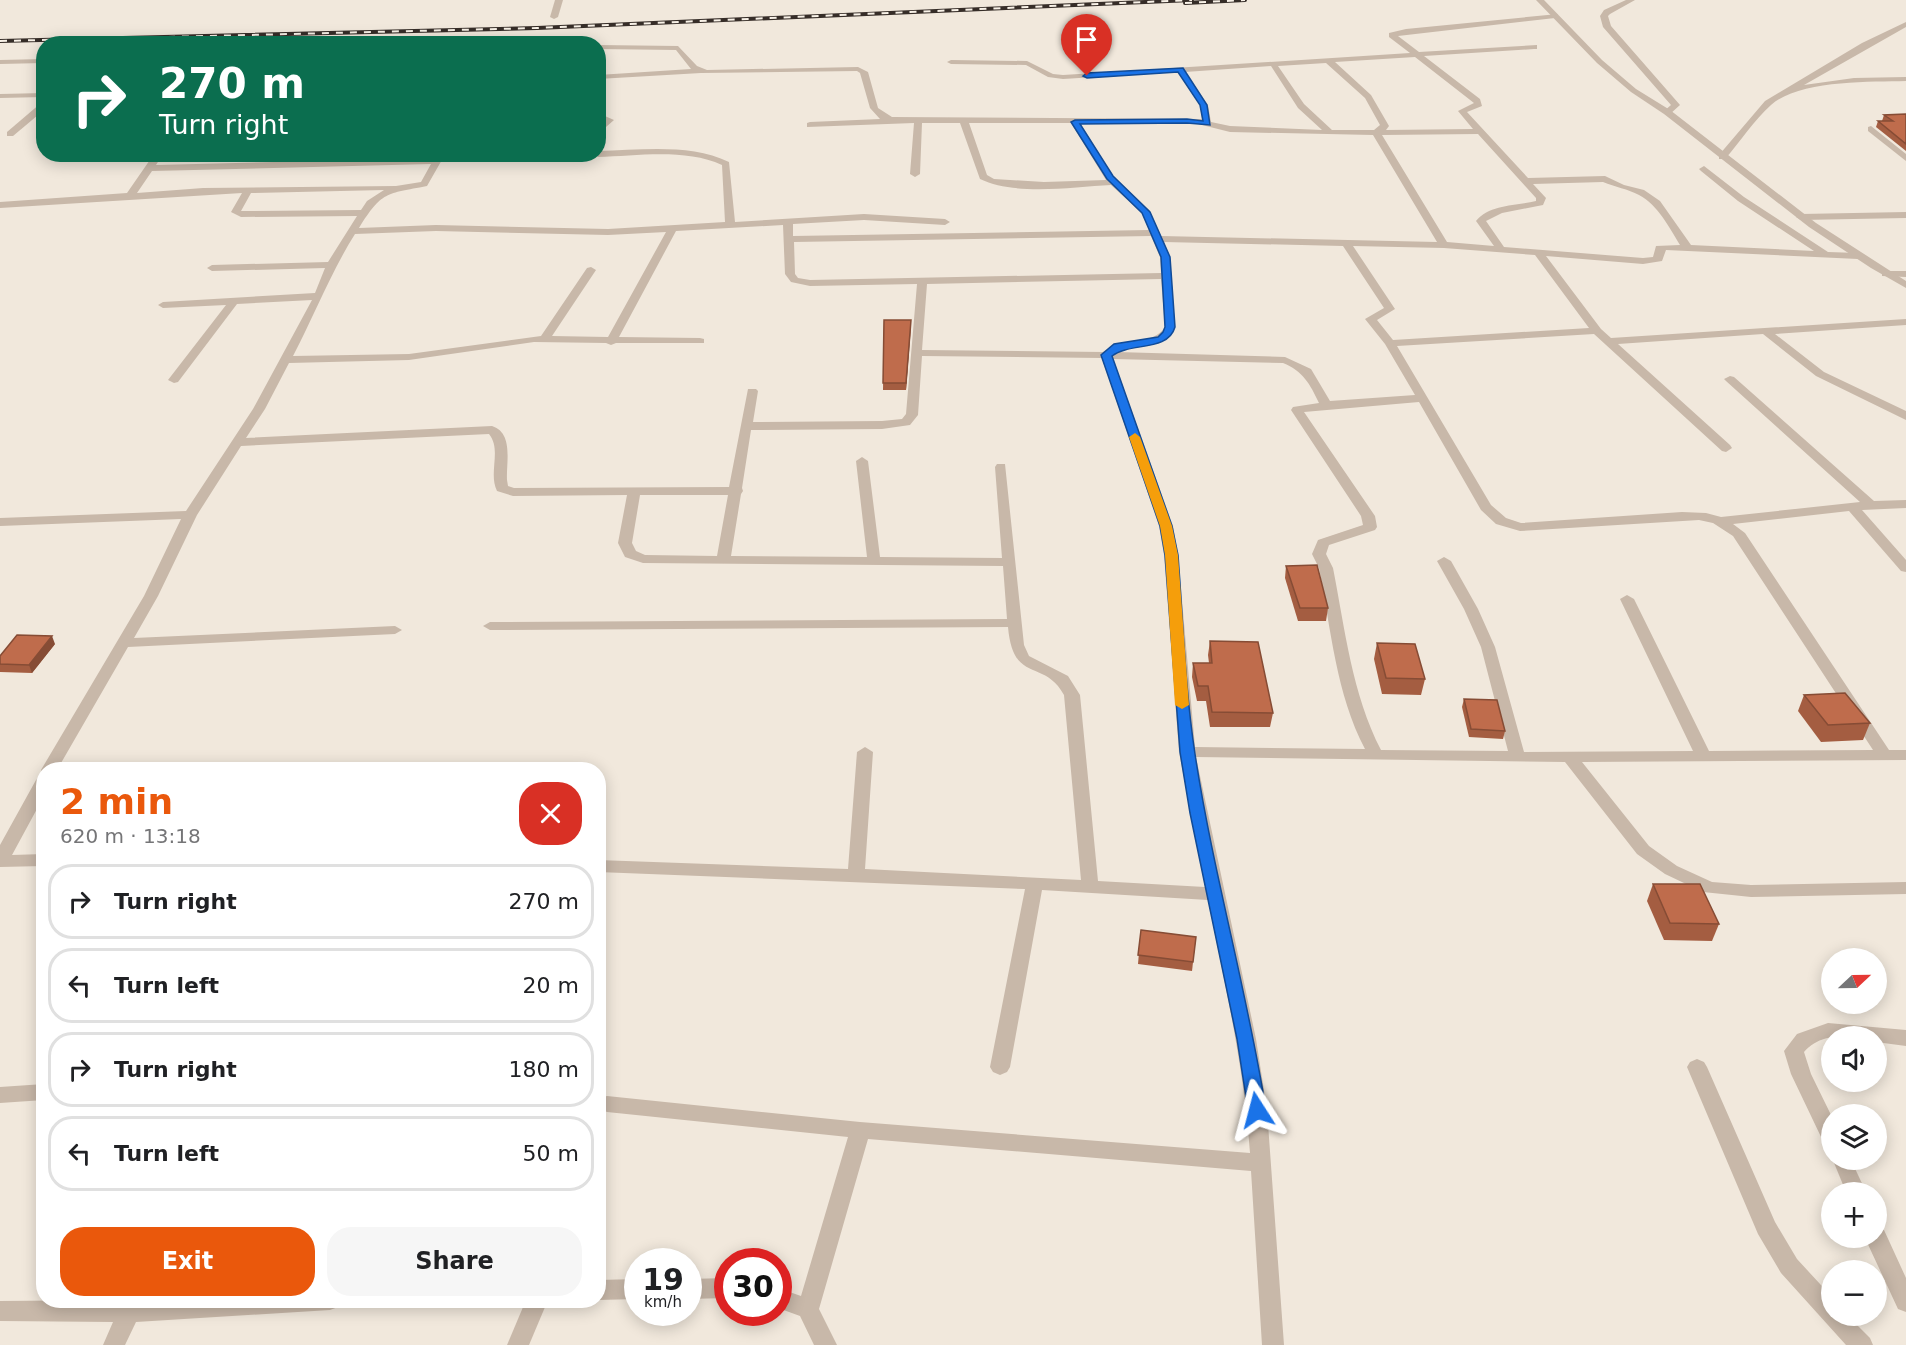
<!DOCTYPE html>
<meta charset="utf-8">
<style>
:root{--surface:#fff;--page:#f6f6f6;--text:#202124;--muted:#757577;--line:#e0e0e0;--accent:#ea580c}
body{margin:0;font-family:"DejaVu Sans",sans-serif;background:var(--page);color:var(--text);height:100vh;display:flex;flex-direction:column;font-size:22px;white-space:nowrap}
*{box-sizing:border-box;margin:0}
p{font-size:20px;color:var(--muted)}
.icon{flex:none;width:33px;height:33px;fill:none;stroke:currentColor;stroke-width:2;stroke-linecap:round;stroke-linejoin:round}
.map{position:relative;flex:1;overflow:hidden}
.side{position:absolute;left:36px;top:762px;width:570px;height:546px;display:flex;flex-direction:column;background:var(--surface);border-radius:24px;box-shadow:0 3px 15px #0003}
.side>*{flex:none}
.guide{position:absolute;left:36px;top:36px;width:570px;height:126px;border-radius:24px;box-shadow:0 3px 15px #0003;background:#0b6e4f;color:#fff;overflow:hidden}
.needle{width:39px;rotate:68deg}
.fabs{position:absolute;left:1821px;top:948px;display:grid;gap:12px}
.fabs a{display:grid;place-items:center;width:66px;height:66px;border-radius:50%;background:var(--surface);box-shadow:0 3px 15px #0003;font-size:30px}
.speed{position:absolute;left:624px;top:1248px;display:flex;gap:12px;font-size:30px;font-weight:700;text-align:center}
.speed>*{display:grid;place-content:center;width:78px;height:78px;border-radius:50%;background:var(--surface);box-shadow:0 3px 15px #0003;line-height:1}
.speed small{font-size:15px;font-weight:400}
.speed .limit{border:9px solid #d22;background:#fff;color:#111}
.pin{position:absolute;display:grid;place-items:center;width:51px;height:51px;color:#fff;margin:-62px -26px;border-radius:50% 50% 50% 0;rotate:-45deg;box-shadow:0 0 6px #0007}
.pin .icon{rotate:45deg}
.me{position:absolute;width:66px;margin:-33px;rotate:351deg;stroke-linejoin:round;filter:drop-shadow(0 0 4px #0008)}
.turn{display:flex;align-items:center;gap:21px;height:126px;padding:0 24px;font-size:27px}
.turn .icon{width:78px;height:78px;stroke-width:2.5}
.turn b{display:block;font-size:42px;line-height:51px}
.round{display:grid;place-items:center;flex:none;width:63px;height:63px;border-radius:24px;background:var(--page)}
.head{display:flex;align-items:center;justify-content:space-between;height:102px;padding:0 24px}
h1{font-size:36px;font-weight:800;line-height:45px;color:var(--accent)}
.cta{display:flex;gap:12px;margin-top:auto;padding:12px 24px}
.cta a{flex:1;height:69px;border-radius:24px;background:var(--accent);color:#fff;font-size:24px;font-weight:800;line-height:69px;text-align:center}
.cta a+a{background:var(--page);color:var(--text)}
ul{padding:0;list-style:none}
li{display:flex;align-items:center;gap:18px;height:75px;margin:0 12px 9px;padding:0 12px;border:3px solid var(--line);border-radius:24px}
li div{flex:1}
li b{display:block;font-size:22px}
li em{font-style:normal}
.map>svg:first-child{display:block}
</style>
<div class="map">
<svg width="1906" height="1345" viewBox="0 0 1906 1345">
<rect width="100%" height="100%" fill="#f1e8dc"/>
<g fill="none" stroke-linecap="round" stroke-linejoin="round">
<g fill="#c8b8a9" fill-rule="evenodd">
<polygon points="555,0 563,0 558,17 554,19 550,17"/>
<polygon points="1626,0 1635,0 1610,14 1608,16 1611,26 1680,105 1670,114 1663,112 1671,105 1603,27 1600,16 1604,10"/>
<path d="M1558,14L1555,18L1398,36L1419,52L1537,45V49H1534L1424,56L1480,99L1482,106L1467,112L1528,178L1605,176L1624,185L1644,190L1660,201L1691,245L1814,251L1738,201L1701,171L1699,169L1704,166L1744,197L1828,252L1858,253L1863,256L1858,259L1666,250L1662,261L1643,264L1546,256L1601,329L1611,338L1906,319V325L1775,334L1824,372L1906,411V420L1816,376L1763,334L1618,344L1730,445L1732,448L1726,452L1722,451L1594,334L1397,346L1491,505L1506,518L1521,523L1682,512L1706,513L1721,517L1860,502L1726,381L1724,379L1730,376L1734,377L1874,501L1906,500V508L1862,510L1906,560V572L1901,571L1849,511L1733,524L1745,533L1889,750H1906V760L1582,762L1649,846L1677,866L1712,882L1751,885L1906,882V894L1751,897L1703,892L1665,874L1637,854L1565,762L1196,757L1256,1039L1267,1110L1284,1345H1262L1251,1171L868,1139L819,1309L837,1345H814L800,1316L778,1308V1288L801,1296L848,1137L607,1112L598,1107L600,1098L607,1096L860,1122L1250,1153C1244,1067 1225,984 1208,900L1042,890L1010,1067L1007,1072L1000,1075L993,1072L990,1067L1025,889L598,872V860L848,869L857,752L865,747L873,752L865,869L1081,880L1064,695C1044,658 1013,685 1008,627L490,630L483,626L490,622L1007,619L1003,566L643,563L625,557L618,543L627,495L513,496L497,491C488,473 502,450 489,434L241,446L197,515L158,596L134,638L395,626L402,630L395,634L128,647L57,770H44V774L41,770L144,596L181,519L0,526V518L186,511L253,409L312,300L237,304L178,382L174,383L168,380L226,305L163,308L158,305L163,302L315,293L325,268L212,271L207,268L212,265L328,262L357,216L241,217L231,212L242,193L0,208V202L127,193L154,154H163L156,165L434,158L436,154H492L488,157L443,158L427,186C386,194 382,191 359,228L436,225L608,229L725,222L722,165C685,148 637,156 598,157L594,154H598V151C641,150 690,143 729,162L735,222L864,214L945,219L950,222L945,225L864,220L793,224V236L1149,230L1142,213L1111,185C1072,187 1015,196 980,179L960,123H922L920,174L915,177L910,174L914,123L807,127V123L810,122L880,119L870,108L860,73L857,71L701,73L598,79V75L691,69L676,50L598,49V45L678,46L697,66L707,70L858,67L868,72L878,108L892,117L1202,119L1200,105L1177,72L1063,79L1048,77L1026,65L951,64L947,62L951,60L1027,61L1053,74L1063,75L1410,53L1389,37V33L1406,29ZM1415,57L1474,103L1458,111L1473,129L1386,130L1389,126L1371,95L1335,62ZM1326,63L1365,98L1380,125L1374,130H1332L1304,104L1278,66ZM1271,66L1298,108L1322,130L1230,126L1211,122L1208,105L1185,72ZM969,123H1071L1106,180L1044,182L994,179L987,175ZM1080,123L1198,124L1230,132L1373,135L1437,242L1161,236L1149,210L1113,176ZM1478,134L1536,198V201C1516,206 1490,204 1476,221L1494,246L1447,242L1382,135ZM431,164L421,182L396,186L203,188L137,193L152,171ZM1603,182C1615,187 1628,189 1639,195C1658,205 1669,227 1680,245L1656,246L1653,257L1643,258L1504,247L1486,221L1502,213L1543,205L1546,198L1533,184ZM384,190L367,201L361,210L241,211L251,193ZM783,225L785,274L791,282L810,286L917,284L906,414L902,419L882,421L753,422L758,391L756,389H748L729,487L514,488L508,486L507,480C506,463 514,433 492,426L246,438L265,409L289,363L409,360L534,342L606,343L611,345L616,343H704V339L700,338L619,337L676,231ZM436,231L608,235L666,232L608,337L552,336L596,270L591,267L587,268L541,336L409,354L293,356C314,316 331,272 355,234ZM1151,236L1160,257L1161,273L810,280L798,278L795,274L794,242ZM1164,242L1343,246L1384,308L1365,319L1385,344L1415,395L1330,401L1311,369L1285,357L1117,352L1163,341L1170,336L1175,327L1170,257ZM1353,246L1444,248L1535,255L1589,328L1393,340L1377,320L1395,309ZM1161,279L1165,327C1153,346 1121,339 1103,352L922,350L927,284ZM922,356L1102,358L1159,526L1164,555L1179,752L1205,887L1098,881L1080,695L1068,676L1029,656L1024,645L1005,464H997L995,467L1002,558L880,557L868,461L862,457L856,461L867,557L731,556L741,494L743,491L742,488L751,430L882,429L910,425L918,415ZM1113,359L1283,363C1303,371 1310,384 1319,403L1293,407L1291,410L1361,516L1363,525L1318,540L1312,554L1319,568C1331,629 1336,694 1365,749L1195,747L1178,555L1173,526ZM1419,402L1481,510L1496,524L1520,531L1699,520L1713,523L1733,536L1873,750L1709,751L1634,599L1627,595L1620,599L1693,751L1524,752L1495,647L1478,609L1451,561L1444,557L1437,561L1464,609L1481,647L1508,751L1381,750C1352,694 1345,629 1333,568L1326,554L1329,545L1375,530L1377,527L1375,516L1304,412ZM640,495H728L717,556L645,555L636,551L632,543Z"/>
<path d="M1906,22V27L1804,85L1854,78L1906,77V81C1868,82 1799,80 1771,105C1754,120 1740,142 1725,159H1719V155L1765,101L1862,43Z"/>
<polygon points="44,59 44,63 0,64 0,60"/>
<polygon points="44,93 44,97 0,98 0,94"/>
<polygon points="41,103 44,103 44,110 13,136 7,136 7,132"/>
<polygon points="598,113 614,120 598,134 598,127 604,121 598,118"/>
<polygon points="1871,126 1906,154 1906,161 1868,131 1868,127"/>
<polygon points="1906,212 1906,218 1801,220 1796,217 1801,214"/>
<polygon points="1886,271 1906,271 1906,277 1882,276 1882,272"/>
<polygon points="44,775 44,796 12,855 44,854 44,866 0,867 0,845 36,780"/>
<path d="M1828,1023L1906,1030V1046L1876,1042V1036C1851,1036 1822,1031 1804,1052L1811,1074L1832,1117V1147L1825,1145L1822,1139L1791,1074L1784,1051L1797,1034Z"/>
<polygon points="1697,1059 1704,1062 1707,1067 1775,1222 1797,1259 1832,1297 1832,1316 1848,1316 1870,1338 1873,1345 1846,1345 1781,1273 1758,1234 1687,1067 1690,1062"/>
<polygon points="44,1084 44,1100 0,1103 0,1087"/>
<polygon points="1832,1158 1851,1160 1866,1192 1846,1192"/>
<polygon points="1876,1228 1884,1230 1906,1278 1906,1312 1898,1309 1865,1238 1876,1238"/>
<polygon points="728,1278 728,1298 688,1299 688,1279"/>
<polygon points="638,1279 638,1299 598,1300 598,1280"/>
<polygon points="123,1300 145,1301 341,1300 338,1307 330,1310 136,1322 125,1345 103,1345 113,1322 0,1321 0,1301"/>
<polygon points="526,1300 548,1300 529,1345 507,1345"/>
</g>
<polygon fill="#c8b8a9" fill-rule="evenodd" points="1536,0 1544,0 1602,60 1636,89 1670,110 1816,223 1906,281 1906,288 1871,268 1809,227 1664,114 1631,92 1597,63"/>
<g stroke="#362d28" stroke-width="4">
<g id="rail">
<polyline points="1185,3 1245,0"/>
<polyline points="0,41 537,28 1192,0"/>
</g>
</g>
<use href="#rail" stroke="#f9f2e8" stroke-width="2" stroke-dasharray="7" stroke-linecap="butt"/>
</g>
<g fill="#a45d41">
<polygon points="1906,114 1906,151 1876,127 1878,121 1883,121 1882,121 1884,115"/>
<polygon points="884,320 911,320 906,390 883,390"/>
<polygon points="1286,566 1328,608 1326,621 1298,621 1285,578"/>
<polygon points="1210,641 1273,713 1270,727 1210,727 1206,701 1197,701 1192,677 1193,663 1209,663 1208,655"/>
<polygon points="1377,643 1425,679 1421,695 1382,694 1374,659"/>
<polygon points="55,644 32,673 0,672 0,656"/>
<polygon points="1804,695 1870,723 1863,740 1821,742 1798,711"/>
<polygon points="1464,699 1505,731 1503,739 1469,737 1462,707"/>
<polygon points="1653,884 1719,924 1712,941 1664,940 1647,901"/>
<polygon points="1141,930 1196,937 1192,971 1138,964"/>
</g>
<g fill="#864c35">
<polygon points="911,320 911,327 906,390 906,383"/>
<polygon points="52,636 55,644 32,673 29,665"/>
</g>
<g fill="#bf6c4c" stroke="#864c35" stroke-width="1.5">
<polygon points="1906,114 1906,144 1878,121 1893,121 1884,115"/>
<polygon points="884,320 911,320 906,383 883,383"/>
<polygon points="1317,565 1328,608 1300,608 1286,566"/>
<polygon points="17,635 52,636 29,665 0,664 0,656"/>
<polygon points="1210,641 1258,642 1273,713 1212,712 1208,686 1198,686 1193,663 1212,663"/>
<polygon points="1377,643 1415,644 1425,679 1386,678"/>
<polygon points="1845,693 1870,723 1828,725 1804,695"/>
<polygon points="1464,699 1497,700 1505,731 1471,729"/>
<polygon points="1653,884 1700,884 1719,924 1670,923"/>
<polygon points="1141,930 1196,937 1193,962 1138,955"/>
</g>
<path fill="#1a73e8" stroke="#114b97" stroke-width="1.5" d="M1183,68L1207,105L1210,125L1187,123L1080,124L1113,176L1150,212L1170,257L1175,327C1168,352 1130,342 1112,356L1172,526L1178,555C1183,621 1185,688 1195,754C1213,873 1247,990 1266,1110L1264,1115L1257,1117L1251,1115L1248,1110L1237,1039L1190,813L1180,752L1165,555L1160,526L1101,355L1114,344L1158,337L1163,332L1165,327L1161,257L1142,213L1107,179L1071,122L1075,120L1187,119L1203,121L1200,105L1178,72L1087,78L1083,76L1087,73Z"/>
<polygon fill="#f59e0b" points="1135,433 1140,437 1172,526 1178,555 1189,705 1182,709 1175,705 1165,555 1160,526 1129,437"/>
</svg>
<div class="fabs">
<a><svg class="needle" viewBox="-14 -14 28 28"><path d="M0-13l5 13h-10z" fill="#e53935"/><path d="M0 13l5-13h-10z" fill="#757577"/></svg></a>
<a><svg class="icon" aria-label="sound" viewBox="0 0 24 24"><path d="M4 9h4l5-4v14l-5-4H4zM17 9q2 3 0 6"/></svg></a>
<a><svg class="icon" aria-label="layers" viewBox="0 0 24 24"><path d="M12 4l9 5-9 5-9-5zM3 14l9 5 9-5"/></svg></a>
<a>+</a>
<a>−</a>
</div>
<div class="speed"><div>19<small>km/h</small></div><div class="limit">30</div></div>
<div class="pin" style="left:1087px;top:76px;background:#d93025"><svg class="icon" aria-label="arrive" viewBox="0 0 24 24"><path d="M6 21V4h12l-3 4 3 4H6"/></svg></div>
<svg class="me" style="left:1257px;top:1110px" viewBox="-20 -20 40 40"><path d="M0-17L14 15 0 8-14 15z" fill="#1a73e8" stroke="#fff" stroke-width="4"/></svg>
<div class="guide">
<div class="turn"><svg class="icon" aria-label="right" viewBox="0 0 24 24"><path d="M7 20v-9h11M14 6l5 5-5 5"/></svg><div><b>270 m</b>Turn right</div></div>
</div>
<section class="side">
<div class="head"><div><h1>2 min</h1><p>620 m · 13:18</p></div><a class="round" style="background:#d93025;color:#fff"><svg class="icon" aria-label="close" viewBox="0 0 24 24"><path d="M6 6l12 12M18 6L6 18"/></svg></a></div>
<ul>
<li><svg class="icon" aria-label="right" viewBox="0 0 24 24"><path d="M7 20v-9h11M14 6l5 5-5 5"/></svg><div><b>Turn right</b></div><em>270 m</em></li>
<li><svg class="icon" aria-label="left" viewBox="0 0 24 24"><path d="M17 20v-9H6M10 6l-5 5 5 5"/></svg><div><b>Turn left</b></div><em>20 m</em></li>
<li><svg class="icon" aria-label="right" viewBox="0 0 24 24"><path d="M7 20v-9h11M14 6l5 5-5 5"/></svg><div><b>Turn right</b></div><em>180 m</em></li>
<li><svg class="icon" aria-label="left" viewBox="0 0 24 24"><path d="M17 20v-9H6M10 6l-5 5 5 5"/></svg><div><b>Turn left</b></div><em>50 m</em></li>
</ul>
<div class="cta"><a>Exit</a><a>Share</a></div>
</section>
</div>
